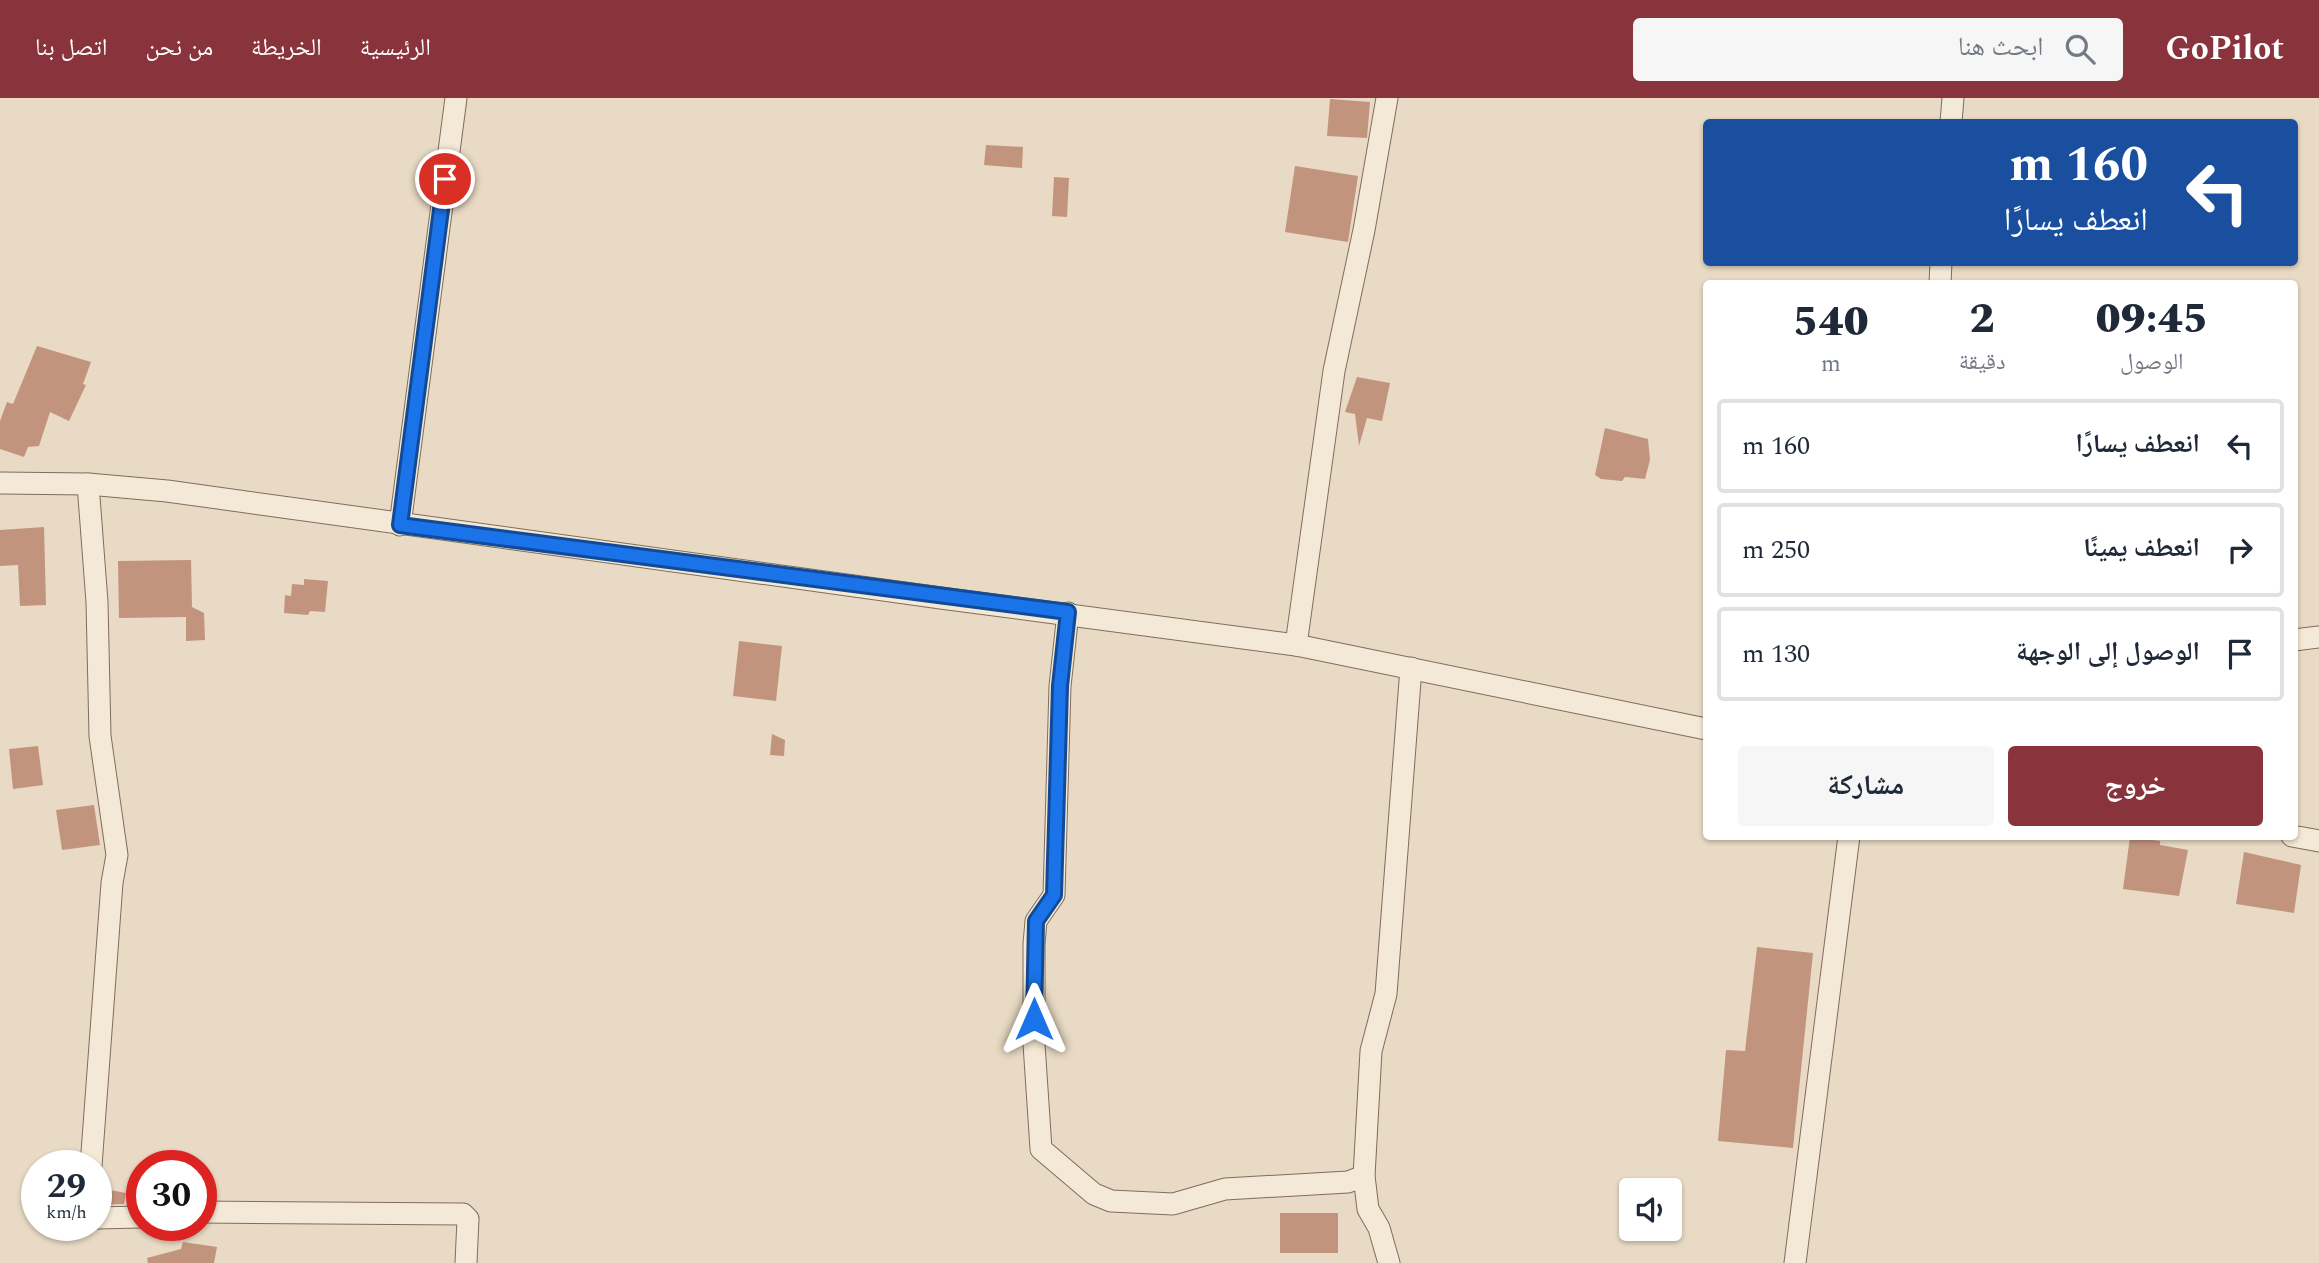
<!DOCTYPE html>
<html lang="ar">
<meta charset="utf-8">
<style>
:root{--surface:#fff;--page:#f6f6f7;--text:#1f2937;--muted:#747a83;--line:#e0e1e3;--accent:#89333c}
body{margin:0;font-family:Spectral,"Noto Naskh Arabic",serif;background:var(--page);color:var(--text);direction:rtl;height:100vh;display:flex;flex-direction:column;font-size:26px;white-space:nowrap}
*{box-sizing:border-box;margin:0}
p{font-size:23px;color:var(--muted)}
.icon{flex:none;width:38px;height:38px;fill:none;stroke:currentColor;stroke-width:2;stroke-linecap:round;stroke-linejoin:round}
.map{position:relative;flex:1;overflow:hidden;direction:ltr}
.drawer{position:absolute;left:1703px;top:182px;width:595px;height:560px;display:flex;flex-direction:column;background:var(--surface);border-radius:7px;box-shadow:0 2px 5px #0004;direction:rtl}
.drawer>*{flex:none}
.guide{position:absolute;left:1703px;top:21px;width:595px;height:147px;border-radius:7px;box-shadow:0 2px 5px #0004;direction:rtl;background:#1a4fa0;color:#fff;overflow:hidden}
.buttons{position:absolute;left:1619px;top:1080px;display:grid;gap:14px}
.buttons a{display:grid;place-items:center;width:63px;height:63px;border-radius:7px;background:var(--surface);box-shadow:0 2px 5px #0004;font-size:35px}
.speed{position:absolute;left:21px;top:1052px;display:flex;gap:14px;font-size:35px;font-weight:700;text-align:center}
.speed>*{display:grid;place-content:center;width:91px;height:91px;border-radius:50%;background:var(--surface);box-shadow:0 2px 5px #0004;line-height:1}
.speed small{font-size:18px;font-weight:400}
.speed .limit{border:10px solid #d22;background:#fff;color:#111}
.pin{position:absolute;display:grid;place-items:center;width:60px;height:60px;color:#fff;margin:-30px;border:4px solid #fff;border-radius:50%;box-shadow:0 2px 7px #0007}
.me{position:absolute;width:77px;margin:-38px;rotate:0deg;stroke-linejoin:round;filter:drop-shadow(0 0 5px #0008)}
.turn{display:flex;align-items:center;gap:24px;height:147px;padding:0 35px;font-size:32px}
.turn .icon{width:91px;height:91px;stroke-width:2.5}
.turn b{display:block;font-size:49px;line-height:60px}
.eta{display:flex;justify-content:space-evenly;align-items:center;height:119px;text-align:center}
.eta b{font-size:42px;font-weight:800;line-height:49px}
.button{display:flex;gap:14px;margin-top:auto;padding:14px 35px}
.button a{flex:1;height:80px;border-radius:7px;background:var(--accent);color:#fff;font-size:28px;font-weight:800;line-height:80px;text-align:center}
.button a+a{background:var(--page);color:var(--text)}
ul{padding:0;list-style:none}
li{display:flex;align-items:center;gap:21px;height:94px;margin:0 14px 10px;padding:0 21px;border:4px solid var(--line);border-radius:7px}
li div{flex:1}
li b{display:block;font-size:26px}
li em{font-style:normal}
header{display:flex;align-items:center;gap:42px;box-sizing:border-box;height:98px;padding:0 35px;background:var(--accent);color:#fff}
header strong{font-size:33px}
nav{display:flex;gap:38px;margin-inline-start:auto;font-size:24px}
.search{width:490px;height:63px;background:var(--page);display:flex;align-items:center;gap:18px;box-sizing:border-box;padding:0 24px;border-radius:7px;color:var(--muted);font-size:26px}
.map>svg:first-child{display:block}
</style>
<header>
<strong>GoPilot</strong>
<div class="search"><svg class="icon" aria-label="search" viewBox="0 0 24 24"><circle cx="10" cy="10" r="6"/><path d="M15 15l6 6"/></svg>ابحث هنا</div>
<nav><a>الرئيسية</a><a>الخريطة</a><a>من نحن</a><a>اتصل بنا</a></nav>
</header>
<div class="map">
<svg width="2319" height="1165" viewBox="0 0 2319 1165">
<rect width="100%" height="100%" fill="#e8dac4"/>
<g fill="#c2947e">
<polygon points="1330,1 1370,4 1367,40 1327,38"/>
<polygon points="986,47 1023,49 1022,70 984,67"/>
<polygon points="1295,68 1358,78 1348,144 1285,134"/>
<polygon points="1054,79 1069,80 1067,119 1052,118"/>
<polygon points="37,248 91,264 83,286 86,287 69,323 50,314 39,348 28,349 24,359 0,351 0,323 7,304 13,306"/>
<polygon points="1357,279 1390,285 1382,323 1367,320 1359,348 1355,316 1345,314"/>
<polygon points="1605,330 1648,341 1650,362 1645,381 1625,379 1622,383 1601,381 1595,377"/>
<polygon points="44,429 46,507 20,508 18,467 0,468 0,432"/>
<polygon points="191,462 192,509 204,515 205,542 186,543 186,519 119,520 118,463"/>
<polygon points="304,481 328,483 325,514 310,513 308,517 284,515 285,497 291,498 292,486 304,487"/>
<polygon points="739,543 782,548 776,603 733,598"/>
<polygon points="772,636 785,642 784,658 770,657"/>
<polygon points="38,648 43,687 13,691 9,651"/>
<polygon points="94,707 100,747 62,752 56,712"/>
<polygon points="2130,739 2160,743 2160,747 2188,752 2179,798 2123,791"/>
<polygon points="2244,754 2301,767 2294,815 2236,806"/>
<polygon points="1757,849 1813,855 1793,1050 1718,1043 1726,952 1745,953"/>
<polygon points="100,1090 126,1095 124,1106 97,1107"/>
<rect x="1280" y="1115" width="58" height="40"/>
<polygon points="183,1144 217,1149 214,1165 148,1165 147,1160 181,1151"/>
</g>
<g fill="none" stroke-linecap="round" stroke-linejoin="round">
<g stroke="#816c5c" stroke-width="23">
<g id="minor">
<polyline points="1951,24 1953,0"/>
<polyline points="1940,186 1941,164"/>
<polyline points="0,385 88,386 167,393 941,500 1296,547 1706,631"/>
<polyline points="88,386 97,504 100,638 117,757 112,785 91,1068"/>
<polyline points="400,427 456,0"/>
<polyline points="1068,515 1060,588 1054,797 1036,823 1034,846 1034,946 1041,1051 1094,1096 1111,1103 1173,1106 1225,1091 1348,1084 1364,1078"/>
<polyline points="2294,542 2319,539"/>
<polyline points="1296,547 1334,273 1364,132 1387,0"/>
<polyline points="2292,738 2319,743"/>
<polyline points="201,1114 463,1116 468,1121 466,1165"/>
<polyline points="96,1120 142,1119"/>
<polyline points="1389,1165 1379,1130 1368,1111 1364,1078 1371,953 1386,896 1411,570"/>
<polyline points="1795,1165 1849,738"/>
</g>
</g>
<use href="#minor" stroke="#f4e8d6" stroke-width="21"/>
</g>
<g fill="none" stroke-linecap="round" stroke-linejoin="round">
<g stroke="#114b97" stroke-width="18">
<polyline id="route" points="445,81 400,427 1068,514 1060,588 1054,797 1036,823 1034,921"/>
</g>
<use href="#route" stroke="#1a73e8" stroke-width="12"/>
</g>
</svg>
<div class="buttons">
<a><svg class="icon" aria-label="sound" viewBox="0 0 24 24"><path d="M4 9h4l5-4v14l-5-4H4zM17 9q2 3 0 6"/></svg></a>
</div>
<div class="speed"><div>29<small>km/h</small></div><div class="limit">30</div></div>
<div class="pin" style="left:445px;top:81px;background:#d93025"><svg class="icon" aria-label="arrive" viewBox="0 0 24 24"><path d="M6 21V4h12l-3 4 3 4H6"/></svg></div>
<svg class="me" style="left:1034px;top:921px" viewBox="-20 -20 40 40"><path d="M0-17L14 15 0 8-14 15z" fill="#1a73e8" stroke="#fff" stroke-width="4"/></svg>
<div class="guide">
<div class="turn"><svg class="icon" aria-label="left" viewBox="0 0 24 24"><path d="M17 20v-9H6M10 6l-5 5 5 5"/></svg><div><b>160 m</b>انعطف يسارًا</div></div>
</div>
<section class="drawer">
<div class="eta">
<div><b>09:45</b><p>الوصول</p></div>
<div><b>2</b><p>دقيقة</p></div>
<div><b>540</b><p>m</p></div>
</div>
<ul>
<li><svg class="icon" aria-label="left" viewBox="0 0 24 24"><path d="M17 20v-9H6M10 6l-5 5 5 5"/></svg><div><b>انعطف يسارًا</b></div><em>160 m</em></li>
<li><svg class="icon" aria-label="right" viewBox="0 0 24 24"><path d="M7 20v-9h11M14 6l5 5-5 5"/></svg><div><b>انعطف يمينًا</b></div><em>250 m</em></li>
<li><svg class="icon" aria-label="arrive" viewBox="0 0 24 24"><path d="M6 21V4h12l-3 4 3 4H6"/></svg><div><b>الوصول إلى الوجهة</b></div><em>130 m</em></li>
</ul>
<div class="button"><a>خروج</a><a>مشاركة</a></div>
</section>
</div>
